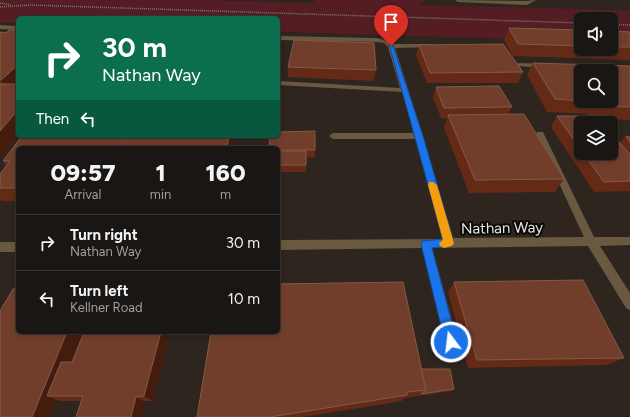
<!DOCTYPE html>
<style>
:root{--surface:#191614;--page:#221f1d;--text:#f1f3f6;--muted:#9f9fa0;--line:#373534}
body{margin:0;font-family:Figtree,sans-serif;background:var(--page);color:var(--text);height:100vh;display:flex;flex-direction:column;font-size:15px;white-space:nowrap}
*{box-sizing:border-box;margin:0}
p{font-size:13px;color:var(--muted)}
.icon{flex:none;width:22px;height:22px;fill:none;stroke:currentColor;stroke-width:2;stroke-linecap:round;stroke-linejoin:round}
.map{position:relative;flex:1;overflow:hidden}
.drawer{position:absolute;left:16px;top:146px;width:264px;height:188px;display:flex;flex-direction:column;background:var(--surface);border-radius:6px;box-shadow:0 2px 6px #0003,0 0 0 1px var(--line)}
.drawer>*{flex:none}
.banner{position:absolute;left:16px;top:16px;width:264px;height:122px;border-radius:6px;box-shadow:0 2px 6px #0003,0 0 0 1px var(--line);background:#0b6e4f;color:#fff;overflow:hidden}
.controls{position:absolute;left:574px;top:12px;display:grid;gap:8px}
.controls a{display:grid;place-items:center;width:44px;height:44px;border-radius:6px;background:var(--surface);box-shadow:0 2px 6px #0003,0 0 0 1px var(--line);font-size:20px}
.pin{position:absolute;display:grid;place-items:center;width:34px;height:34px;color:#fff;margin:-41px -17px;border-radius:50% 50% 50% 0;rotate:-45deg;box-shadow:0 0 4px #0007}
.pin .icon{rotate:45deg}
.me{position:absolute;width:44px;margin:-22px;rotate:345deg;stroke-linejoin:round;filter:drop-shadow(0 0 3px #0008)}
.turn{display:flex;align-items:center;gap:14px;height:84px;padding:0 20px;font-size:18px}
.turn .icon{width:52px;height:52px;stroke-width:2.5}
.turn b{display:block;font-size:28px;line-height:34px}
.then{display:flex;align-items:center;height:38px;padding:0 20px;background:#0003;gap:8px;font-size:15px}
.eta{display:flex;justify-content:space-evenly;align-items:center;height:68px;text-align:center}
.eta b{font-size:24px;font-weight:800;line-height:28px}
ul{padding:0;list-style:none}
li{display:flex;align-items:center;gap:12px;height:56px;padding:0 20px;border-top:1px solid var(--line)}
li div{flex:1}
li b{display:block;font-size:15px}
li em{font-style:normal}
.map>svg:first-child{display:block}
</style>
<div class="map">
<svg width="630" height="417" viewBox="0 0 630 417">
<rect width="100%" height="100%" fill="#211d1a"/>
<g fill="#2e251f" fill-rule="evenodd">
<polygon points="212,0 313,0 314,3"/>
<polygon points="425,0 630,0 630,10 419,5"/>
<path d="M0,23H18V136H278V32L581,41V49H611L630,43V417H0ZM581,71H611V101H581ZM581,123H611V153H581ZM18,148H278V332H18Z"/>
</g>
<polygon fill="#541d23" points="0,0 212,0 314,3 313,0 425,0 419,5 630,10 630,43 611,42 611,19 581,19 581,41 278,32 278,18 18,18 18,23 0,23"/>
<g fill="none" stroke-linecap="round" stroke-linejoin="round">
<g stroke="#797673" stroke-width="1.5" stroke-dasharray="1 1" stroke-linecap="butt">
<polyline points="0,3 11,5"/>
<polyline points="0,7 30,5 581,23"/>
<polyline points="611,24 630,25"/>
</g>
<g fill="#685940" fill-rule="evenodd">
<polygon points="455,0 526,1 536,0 527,5 458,2"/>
<polygon points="0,25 18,26 18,30 0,29"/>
<polygon points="278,36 377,38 388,41 392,44 433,44 433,46 431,47 395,48 423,136 453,238 584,237 536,134 537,132 543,132 594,237 630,237 630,245 600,246 630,293 630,310 626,308 588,246 432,248 462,356 460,361 455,363 450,361 448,356 422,248 278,250 278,240 442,239 416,139 333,139 329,136 333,133 414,133 402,92 278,85 278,81 400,88 388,47 384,43 377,42 278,40"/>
<polygon points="519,63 545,64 548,66 545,68 517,66 517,64"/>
<rect x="0" y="242" width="18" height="10"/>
</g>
</g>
<g fill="#642a16" fill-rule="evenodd">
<polygon points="509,28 581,30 581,49 611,49 611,31 630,32 630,60 513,56 504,40"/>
<polygon points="18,30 18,135 0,158 0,32 6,33"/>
<polygon points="419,45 523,72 518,83 427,83 416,55"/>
<path d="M533,63L630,66V120L600,119L581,123V153H611L626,136L630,137V191L594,192L551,127L557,116H588L587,114L547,112L527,75ZM581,71L611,101H581Z"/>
<polygon points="288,67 376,70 374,81 288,77"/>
<polygon points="436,87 512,107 508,114 564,179 555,192 469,193 444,128 447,118 441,118 433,97"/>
<polygon points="315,131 315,157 306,158 306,172 278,172 278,148"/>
<polygon points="22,136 235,136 232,148 18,148 18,201 2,201 0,199 0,174 6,165 3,161"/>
<polygon points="454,282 624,358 607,365 468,368 448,292"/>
<polygon points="84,332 170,332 153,401 60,401 57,400 50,417 0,417 72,362"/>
<polygon points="421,369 454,389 452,391 404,398 402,401 303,417 197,417"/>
</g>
<g fill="#431c0e">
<polygon points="18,65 18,85 10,93 1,80"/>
<polygon points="18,110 18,135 0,158 0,131"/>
<polygon points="125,136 137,136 132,148 119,148"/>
<polygon points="229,136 235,136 232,148 227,148"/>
<polygon points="67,332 84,332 59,396 47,396 57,400 50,417 32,417"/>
<polygon points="161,332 170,332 153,401 144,396"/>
<polygon points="136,397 145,402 141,417 131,417"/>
</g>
<g fill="#723e2c" stroke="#855949">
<polygon points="509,28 581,30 581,46 518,44"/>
<polygon points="9,30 18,30 18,65 1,80 0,80 0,32 6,33"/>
<polygon points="611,31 630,32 630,47 611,47"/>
<polygon points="294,40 374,43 376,70 288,67"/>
<polygon points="503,44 523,72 430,73 419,45"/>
<polygon points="533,63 630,66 630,107 599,106 596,101 591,101 611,101 611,71 581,71 581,101 555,99"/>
<polygon points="0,84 18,84 18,110 0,131"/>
<polygon points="499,86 512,107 444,108 436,87"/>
<polygon points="524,114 564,179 475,180 448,115"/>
<polygon points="557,116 598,116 603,123 581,123 581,150"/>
<polygon points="315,131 315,150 278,150 278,148 269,148 270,136 278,136 278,132"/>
<polygon points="611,132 630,155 630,181 604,182 583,153 611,153"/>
<polygon points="22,136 125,136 119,148 18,148 18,188 0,188 0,174 10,161 3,161"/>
<polygon points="127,136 229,136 227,148 121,148"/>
<polygon points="626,136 630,137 630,142"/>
<rect x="278" y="151" width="28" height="14"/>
<polygon points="583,280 624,358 477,360 454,282"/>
<polygon points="403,282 426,390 407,392 407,395 270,417 197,417 211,332 278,332 278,284"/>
<polygon points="13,289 18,289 18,332 67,332 32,417 0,417 0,311"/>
<polygon points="84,332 161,332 144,396 136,397 131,417 76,417 83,396 47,396 61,362 72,362"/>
<polygon points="421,369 450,369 454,389 421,394 426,390"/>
</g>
<polygon fill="#1a73e8" stroke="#114b97" points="389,44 393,46 423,136 454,243 452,246 432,248 457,342 455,346 451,348 447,346 445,342 421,244 422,241 443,239"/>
<polygon fill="#f59e0b" points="429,182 433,182 437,185 454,243 452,246 444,248 440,246 439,243 443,240 428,185"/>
<g text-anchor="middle" stroke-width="4" stroke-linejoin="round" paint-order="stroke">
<g font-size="15" fill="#e8e6e4" stroke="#090807">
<text transform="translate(502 228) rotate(-1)" y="5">Nathan Way</text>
</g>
</g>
</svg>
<div class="controls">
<a><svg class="icon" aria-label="sound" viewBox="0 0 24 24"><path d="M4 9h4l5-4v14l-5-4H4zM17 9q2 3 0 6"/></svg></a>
<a><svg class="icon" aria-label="search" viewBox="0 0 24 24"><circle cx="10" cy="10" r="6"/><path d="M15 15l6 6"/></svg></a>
<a><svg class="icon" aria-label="layers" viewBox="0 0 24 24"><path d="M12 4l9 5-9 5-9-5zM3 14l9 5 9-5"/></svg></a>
</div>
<div class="pin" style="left:391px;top:46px;background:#d93025"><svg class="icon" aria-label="arrive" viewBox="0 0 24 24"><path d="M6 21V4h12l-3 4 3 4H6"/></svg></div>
<svg class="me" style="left:451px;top:342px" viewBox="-20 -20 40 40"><circle r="17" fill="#1a73e8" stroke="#fff" stroke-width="3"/><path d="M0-11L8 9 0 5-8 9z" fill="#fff"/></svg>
<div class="banner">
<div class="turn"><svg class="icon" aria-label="right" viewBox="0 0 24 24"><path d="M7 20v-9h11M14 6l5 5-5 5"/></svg><div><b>30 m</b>Nathan Way</div></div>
<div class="then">Then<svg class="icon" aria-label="left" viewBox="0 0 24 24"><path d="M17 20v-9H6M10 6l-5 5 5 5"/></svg></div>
</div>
<section class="drawer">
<div class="eta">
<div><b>09:57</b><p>Arrival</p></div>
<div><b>1</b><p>min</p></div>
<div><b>160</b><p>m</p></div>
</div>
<ul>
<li><svg class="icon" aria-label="right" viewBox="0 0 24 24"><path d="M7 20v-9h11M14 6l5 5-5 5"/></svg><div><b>Turn right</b><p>Nathan Way</p></div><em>30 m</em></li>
<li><svg class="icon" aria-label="left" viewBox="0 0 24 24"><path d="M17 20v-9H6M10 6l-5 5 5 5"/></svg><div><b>Turn left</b><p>Kellner Road</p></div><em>10 m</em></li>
</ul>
</section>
</div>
